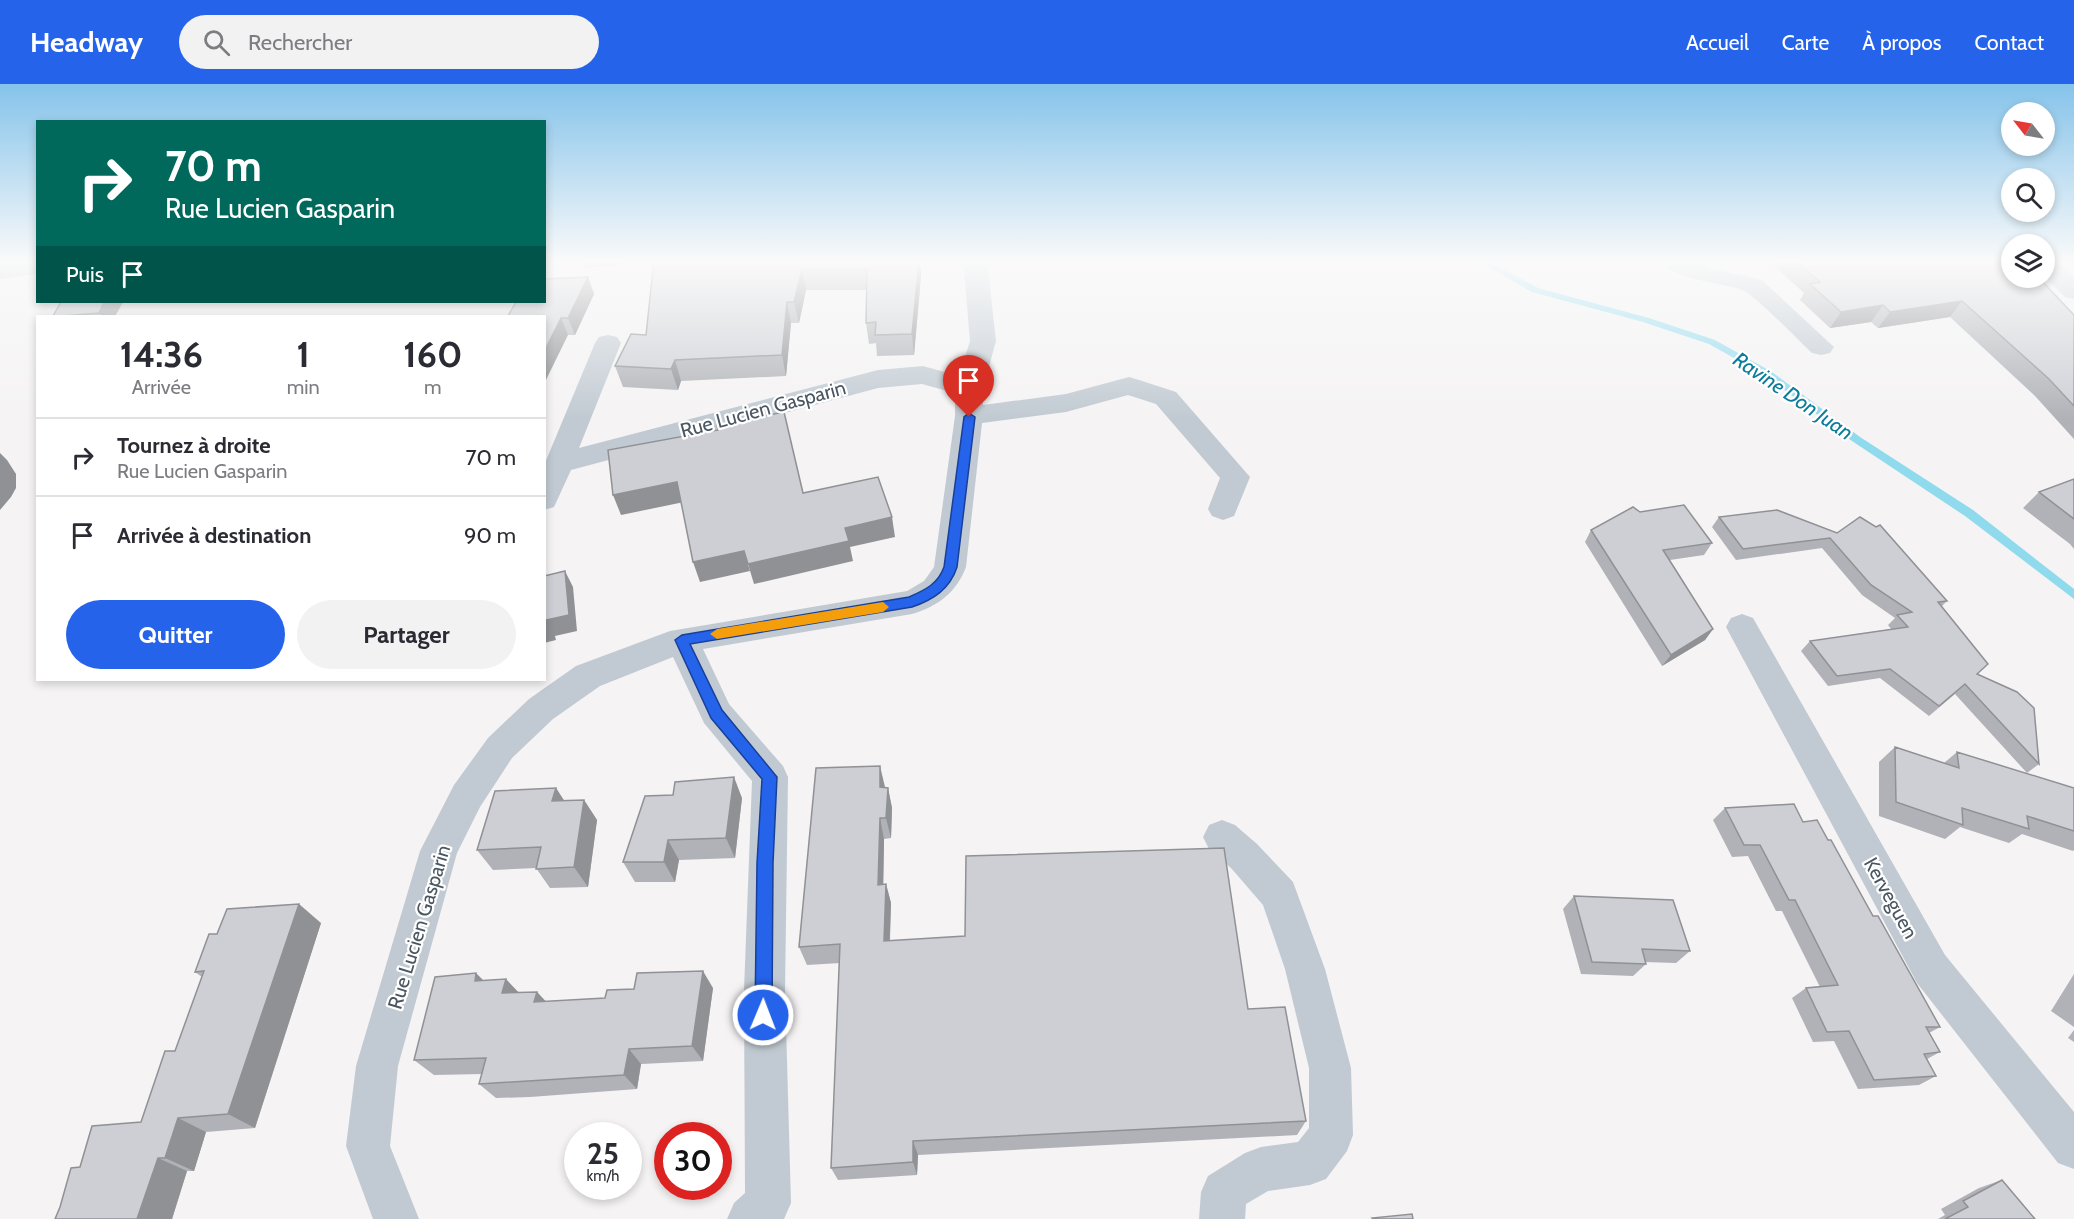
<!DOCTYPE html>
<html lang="fr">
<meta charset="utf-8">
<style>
:root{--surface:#fff;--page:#f2f2f3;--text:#2b2b33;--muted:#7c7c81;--line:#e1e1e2;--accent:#2563eb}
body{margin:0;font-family:Cabin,sans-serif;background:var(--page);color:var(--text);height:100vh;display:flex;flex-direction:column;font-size:22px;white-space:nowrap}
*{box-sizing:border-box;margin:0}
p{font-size:20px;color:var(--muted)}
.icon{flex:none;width:33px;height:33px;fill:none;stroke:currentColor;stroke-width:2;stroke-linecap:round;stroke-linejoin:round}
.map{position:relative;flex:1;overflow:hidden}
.side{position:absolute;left:36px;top:231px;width:510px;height:366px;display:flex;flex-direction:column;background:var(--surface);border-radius:0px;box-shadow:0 3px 9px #0003}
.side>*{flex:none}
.guide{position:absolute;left:36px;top:36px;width:510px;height:183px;border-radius:0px;box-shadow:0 3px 9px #0003;background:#00695c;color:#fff;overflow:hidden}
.needle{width:39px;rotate:301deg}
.buttons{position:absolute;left:2001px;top:18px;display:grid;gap:12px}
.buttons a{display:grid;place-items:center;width:54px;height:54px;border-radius:50%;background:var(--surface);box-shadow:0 3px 9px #0003;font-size:30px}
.speed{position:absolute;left:564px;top:1038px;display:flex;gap:12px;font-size:30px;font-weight:700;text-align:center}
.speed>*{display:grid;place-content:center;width:78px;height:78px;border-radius:50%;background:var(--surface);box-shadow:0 3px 9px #0003;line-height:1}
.speed small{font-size:15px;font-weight:400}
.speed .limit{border:9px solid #d22;background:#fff;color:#111}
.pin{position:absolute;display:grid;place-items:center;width:51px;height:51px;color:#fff;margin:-62px -26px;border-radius:50% 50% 50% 0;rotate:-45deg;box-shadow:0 0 6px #0007}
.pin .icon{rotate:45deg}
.me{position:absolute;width:66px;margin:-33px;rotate:1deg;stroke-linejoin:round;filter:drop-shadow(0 0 4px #0008)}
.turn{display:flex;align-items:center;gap:21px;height:126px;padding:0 30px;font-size:27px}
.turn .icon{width:78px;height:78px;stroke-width:2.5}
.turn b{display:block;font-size:42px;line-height:51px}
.then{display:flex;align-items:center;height:57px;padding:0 30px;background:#0003;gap:12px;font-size:22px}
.eta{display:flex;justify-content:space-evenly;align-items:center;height:102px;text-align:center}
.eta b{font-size:36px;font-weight:700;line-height:42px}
.primary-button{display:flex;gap:12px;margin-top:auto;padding:12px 30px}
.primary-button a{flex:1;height:69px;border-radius:36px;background:var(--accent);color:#fff;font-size:24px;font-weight:700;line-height:69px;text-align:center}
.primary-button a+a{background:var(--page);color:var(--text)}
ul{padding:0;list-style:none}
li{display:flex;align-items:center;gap:18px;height:78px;padding:0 30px;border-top:2px solid var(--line)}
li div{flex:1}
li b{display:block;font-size:22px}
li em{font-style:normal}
header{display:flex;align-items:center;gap:36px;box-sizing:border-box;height:84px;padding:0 30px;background:var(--accent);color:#fff}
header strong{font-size:28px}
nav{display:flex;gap:33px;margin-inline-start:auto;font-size:21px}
.search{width:420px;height:54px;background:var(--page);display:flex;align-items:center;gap:15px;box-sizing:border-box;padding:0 21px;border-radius:33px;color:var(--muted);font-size:22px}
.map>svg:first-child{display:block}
</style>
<header>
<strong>Headway</strong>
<div class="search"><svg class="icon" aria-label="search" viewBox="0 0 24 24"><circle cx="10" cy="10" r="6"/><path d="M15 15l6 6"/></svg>Rechercher</div>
<nav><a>Accueil</a><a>Carte</a><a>À propos</a><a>Contact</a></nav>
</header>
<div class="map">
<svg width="2074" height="1135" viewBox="0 0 2074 1135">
<rect width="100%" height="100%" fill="#f5f3f3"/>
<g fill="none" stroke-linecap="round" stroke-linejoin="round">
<polygon fill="#90daee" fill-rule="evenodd" points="1476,176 1486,176 1538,204 1649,234 1715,256 1772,288 1860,353 1973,426 2074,505 2074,515 1965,432 1852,357 1766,292 1709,260 1643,238 1532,208"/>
<g fill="#c1cad2" fill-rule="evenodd">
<polygon points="38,176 38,190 0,195 0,181"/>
<path d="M963,176H987L996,257L983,304V321L1066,310L1129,293L1139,296L1176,308L1250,393L1234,432L1223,436L1212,432L1208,425L1220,394L1156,320L1128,311L1066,328L982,339L966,483C956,509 938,522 912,530L703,565L729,620L783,682L788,693L785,906L791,1119L784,1135H727L734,1119L745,1109L744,906L752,697L704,639L673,573L600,602L553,635L512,674L480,723L457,769L398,982L390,1062L419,1135H373L346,1062L356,982L420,767L454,701L488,654L529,615L576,582L670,547L907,507L924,497L934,483L955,332V309L922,300L878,304L571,386L554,423L544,426L545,379L595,259L599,253L608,251L617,253L621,259L579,364L878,286L923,282L959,292L970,257Z"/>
<path d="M1659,176H1692L1710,184L1762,196L1834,263L1830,269L1821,271L1812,269C1799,257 1754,210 1742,206C1720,198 1673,196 1659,176Z"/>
<polygon points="2044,176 2056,176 2074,194 2074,215 2065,213 2044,192"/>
<polygon points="1742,530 1753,534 1945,871 2074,1028 2074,1085 2058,1079 1917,899 1726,543 1731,534"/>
<polygon points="1222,736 1235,741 1257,760 1293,798 1325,885 1351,984 1353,1051 1347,1067 1326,1095 1310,1101 1268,1107 1246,1120 1245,1135 1199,1135 1201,1108 1208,1092 1245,1069 1261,1063 1298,1058 1309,1044 1309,984 1285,885 1263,821 1231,784 1209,765 1203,753 1209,741"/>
</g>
</g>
<g fill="#b0b2b7">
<polygon points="581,176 630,176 629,180 584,184"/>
<polygon points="654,176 920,176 921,192 914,271 877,272 876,259 869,260 866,239 866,206 806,206 799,239 791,239 786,292 681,297 678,306 623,303 615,282 646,251"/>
<polygon points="1768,176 2012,176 2074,231 2074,355 2035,312 1950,233 1878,244 1871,238 1830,244 1800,216 1804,209"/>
<polygon points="588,193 594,210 575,251 568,251 544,232"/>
<polygon points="61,218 123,218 115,232 53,232"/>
<polygon points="2074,395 2074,465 2070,460 2023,424 2039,408"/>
<polygon points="1777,426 1947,517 1941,523 1977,590 2039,680 2027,689 1955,610 1929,632 1880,594 1828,602 1801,567 1810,557 1891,545 1888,541 1895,534 1862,511 1822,464 1736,476 1712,443 1719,433"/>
<polygon points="1640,428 1712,459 1704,471 1670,476 1713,545 1705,556 1662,582 1585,458 1591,446"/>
<polygon points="1895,663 1944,679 1957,668 2074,704 2074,766 2073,767 2022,750 2009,759 1960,743 1945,755 1879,732 1879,678"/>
<polygon points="556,704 564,717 584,716 597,736 588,803 550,804 536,784 493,786 477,766"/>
<polygon points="888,704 892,724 891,754 884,755 883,800 886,800 891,819 890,857 1248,925 1306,1037 1297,1051 918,1071 917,1091 838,1096 831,1084 840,879 807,881 799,863"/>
<polygon points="742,714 735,774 679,776 675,798 635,798 623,778"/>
<polygon points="1725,724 1803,738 1828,756 1940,943 1929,949 1940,968 1927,975 1936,992 1919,1001 1858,1005 1834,957 1813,958 1792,914 1806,904 1820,903 1782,827 1776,827 1748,772 1732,773 1713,736"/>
<polygon points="1574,812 1690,867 1676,879 1645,878 1646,880 1633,892 1581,890 1563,825"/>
<polygon points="321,839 255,1044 206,1048 194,1087 187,1087 172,1135 55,1135 80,1083 141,1038 175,967 202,893 195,888 217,850"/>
<polygon points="2074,890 2074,943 2051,927"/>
<polygon points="483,897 519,908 537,908 546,918 605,914 713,904 703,977 641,980 637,1005 530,1013 496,1014 479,1000 482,990 434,991 414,976"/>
<polygon points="2074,946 2074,958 2068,954"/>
<polygon points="2002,1096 2035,1135 1938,1135 1945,1131 1941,1125 1979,1104"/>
</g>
<g fill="#909195">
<polygon points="919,176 920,176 921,192 914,271 912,250"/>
<polygon points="802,185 806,206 799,239 794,218"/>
<polygon points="588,193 594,210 575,251 568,234"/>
<polygon points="1962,217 1950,233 1878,244 1890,228"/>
<polygon points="104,218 123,218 115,232 102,232 99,229"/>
<polygon points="787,218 791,239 786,292 782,271"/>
<polygon points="1883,221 1871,238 1830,244 1841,228"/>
<polygon points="561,234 568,251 544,300 544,268"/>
<polygon points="675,276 681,297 678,306 671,285"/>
<polygon points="0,369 7,376 16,390 16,404 11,413 0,426"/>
<polygon points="677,398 684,418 621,431 613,411"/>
<polygon points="892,433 895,453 850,463 853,477 754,500 748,480 845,444"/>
<polygon points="744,467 750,487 700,498 693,478"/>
<polygon points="565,487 573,503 577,547 555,552 556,556 544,559 544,541"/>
<polygon points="1713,545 1705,556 1662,582 1671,571"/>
<polygon points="880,682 885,703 884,724 880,703"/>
<polygon points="734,693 742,714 735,774 726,754"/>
<polygon points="556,704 569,724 552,717"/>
<polygon points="888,704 892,724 891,754 886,734"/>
<polygon points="584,716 597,736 588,803 574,783"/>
<polygon points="880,734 884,755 883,820 878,801"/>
<polygon points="668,756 679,776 675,798 664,778"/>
<polygon points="886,800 891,819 889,875 884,857"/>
<polygon points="299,820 321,839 255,1044 228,1030"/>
<polygon points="703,887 713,904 703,977 692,962"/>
<polygon points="476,889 493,906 475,897"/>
<polygon points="506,895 522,912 502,909"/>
<polygon points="537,908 552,924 534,918"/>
<polygon points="629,965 641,980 637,1005 624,991"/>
<polygon points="178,1034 206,1048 194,1087 165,1074"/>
<polygon points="913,1057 918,1071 917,1091 913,1078"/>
<polygon points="158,1074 187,1087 172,1135 137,1135"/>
</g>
<g fill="#cdcfd5" stroke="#909195" stroke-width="1.5">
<polygon points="654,176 919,176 912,250 875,251 876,238 866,239 867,185 802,185 794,218 787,218 782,271 675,276 671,285 615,282 631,250 646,251"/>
<polygon points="1795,176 2012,176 2012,194 2039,194 2074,231 2074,322 2049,295 1962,217 1890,228 1883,221 1841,228 1810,200 1820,198"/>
<polygon points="588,193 568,234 561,234 544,268 544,232 508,232 516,218 544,218 544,195"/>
<polygon points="61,218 104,218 99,229 62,232 53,232"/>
<polygon points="784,328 803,409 878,393 892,433 845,444 849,457 748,480 744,467 693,478 677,398 613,411 608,366 718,346 717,341"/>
<polygon points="2074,395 2074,435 2039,408"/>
<polygon points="1684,421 1712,459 1663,466 1713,545 1671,571 1591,446 1633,423 1640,428"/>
<polygon points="1777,426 1837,449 1860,433 1876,443 1880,441 1947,517 1938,518 1988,580 1977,590 2017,608 2034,624 2039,680 1965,600 1939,622 1890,585 1837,592 1810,557 1908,543 1897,531 1912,528 1871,501 1830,454 1743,465 1719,433"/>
<polygon points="565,487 569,531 546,536 547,540 544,541 544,492"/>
<polygon points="1895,663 1959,684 1957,668 2074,704 2074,747 2027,732 2029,745 1962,724 1963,741 1896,718"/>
<polygon points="880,682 880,703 888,704 886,734 880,734 878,801 886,800 884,857 965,852 966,772 1224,764 1248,925 1285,923 1306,1037 913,1057 913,1078 831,1084 840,860 799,863 816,684"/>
<polygon points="734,693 726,754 668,756 664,778 623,778 645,712 673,711 675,698"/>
<polygon points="556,704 552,717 584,716 574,783 536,785 541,763 477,766 495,707"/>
<polygon points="1794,720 1803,738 1817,736 1828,756 1831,756 1873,832 1878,832 1940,943 1926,943 1940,968 1924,970 1936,992 1874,996 1849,947 1827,948 1806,904 1838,901 1795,816 1789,816 1760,761 1744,761 1725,724"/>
<polygon points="1574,812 1673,816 1690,867 1642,865 1646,880 1592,878"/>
<polygon points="299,820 228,1030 178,1034 165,1074 158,1074 137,1135 55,1135 60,1123 71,1084 80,1083 92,1042 141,1038 165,967 175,967 204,887 195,888 209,850 217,850 227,825"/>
<polygon points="703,887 692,962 629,965 624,991 479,1000 486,974 414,976 435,893 476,889 475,897 506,895 502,909 537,908 534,918 605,914 607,906 634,905 637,889"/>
<polygon points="2002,1096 2035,1135 1945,1135 1968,1123 1963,1117"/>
<polygon points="1412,1130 1413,1135 1373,1135 1372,1134"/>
</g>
<linearGradient id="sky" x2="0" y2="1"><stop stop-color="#85c3ea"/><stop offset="0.53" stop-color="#fafafa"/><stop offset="1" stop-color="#fafafa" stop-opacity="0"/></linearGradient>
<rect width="2074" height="335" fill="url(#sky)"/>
<path fill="#2563eb" stroke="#184099" stroke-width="1.5" d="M969,329L975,333L957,483C950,505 933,516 912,523L690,560L722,626L777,693L773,779L772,931L769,937L763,940L757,937L755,931L757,779L762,695L711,634L675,556L682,551L909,513C925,506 938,500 944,483L964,333Z"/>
<polygon fill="#f59e0b" points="883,518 889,523 883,528 717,555 710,550 717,545"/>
<g text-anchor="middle" stroke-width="4.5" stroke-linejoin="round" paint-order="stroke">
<g font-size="20" fill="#4a5661" stroke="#fff">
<text transform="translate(763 325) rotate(-15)" y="7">Rue Lucien Gasparin</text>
<text transform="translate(1891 814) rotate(61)" y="7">Kerveguen</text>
<text transform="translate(419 843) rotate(-73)" y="7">Rue Lucien Gasparin</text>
</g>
<g font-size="21" font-style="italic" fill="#0c7c9b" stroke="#fff">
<text transform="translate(1793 312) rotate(34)" y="7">Ravine Don Juan</text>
</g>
</g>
</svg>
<div class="buttons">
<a><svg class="needle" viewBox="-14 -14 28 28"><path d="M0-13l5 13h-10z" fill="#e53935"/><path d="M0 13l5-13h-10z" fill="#7c7c81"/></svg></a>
<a><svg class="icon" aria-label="search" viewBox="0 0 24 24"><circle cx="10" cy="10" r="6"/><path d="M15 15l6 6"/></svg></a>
<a><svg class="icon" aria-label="layers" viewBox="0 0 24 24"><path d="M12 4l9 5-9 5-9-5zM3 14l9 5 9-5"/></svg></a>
</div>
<div class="speed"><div>25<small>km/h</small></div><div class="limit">30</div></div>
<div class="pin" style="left:969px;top:333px;background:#d93025"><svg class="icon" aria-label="arrive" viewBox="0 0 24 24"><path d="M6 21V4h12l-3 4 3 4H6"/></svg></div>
<svg class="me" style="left:763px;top:931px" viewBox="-20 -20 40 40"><circle r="17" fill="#2563eb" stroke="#fff" stroke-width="3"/><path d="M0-11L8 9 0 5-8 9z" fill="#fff"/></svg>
<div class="guide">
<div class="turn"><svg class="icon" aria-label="right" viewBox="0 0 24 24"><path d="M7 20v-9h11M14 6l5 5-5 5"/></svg><div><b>70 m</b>Rue Lucien Gasparin</div></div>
<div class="then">Puis<svg class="icon" aria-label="arrive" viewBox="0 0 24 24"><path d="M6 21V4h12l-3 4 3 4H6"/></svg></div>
</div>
<section class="side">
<div class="eta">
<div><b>14:36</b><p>Arrivée</p></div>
<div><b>1</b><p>min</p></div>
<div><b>160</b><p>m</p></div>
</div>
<ul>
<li><svg class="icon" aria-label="right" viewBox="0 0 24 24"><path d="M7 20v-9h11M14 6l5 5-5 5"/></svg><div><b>Tournez à droite</b><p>Rue Lucien Gasparin</p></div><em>70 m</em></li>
<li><svg class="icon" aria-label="arrive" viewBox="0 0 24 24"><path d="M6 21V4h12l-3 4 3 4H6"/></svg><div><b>Arrivée à destination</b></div><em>90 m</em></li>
</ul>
<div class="primary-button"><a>Quitter</a><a>Partager</a></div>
</section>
</div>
